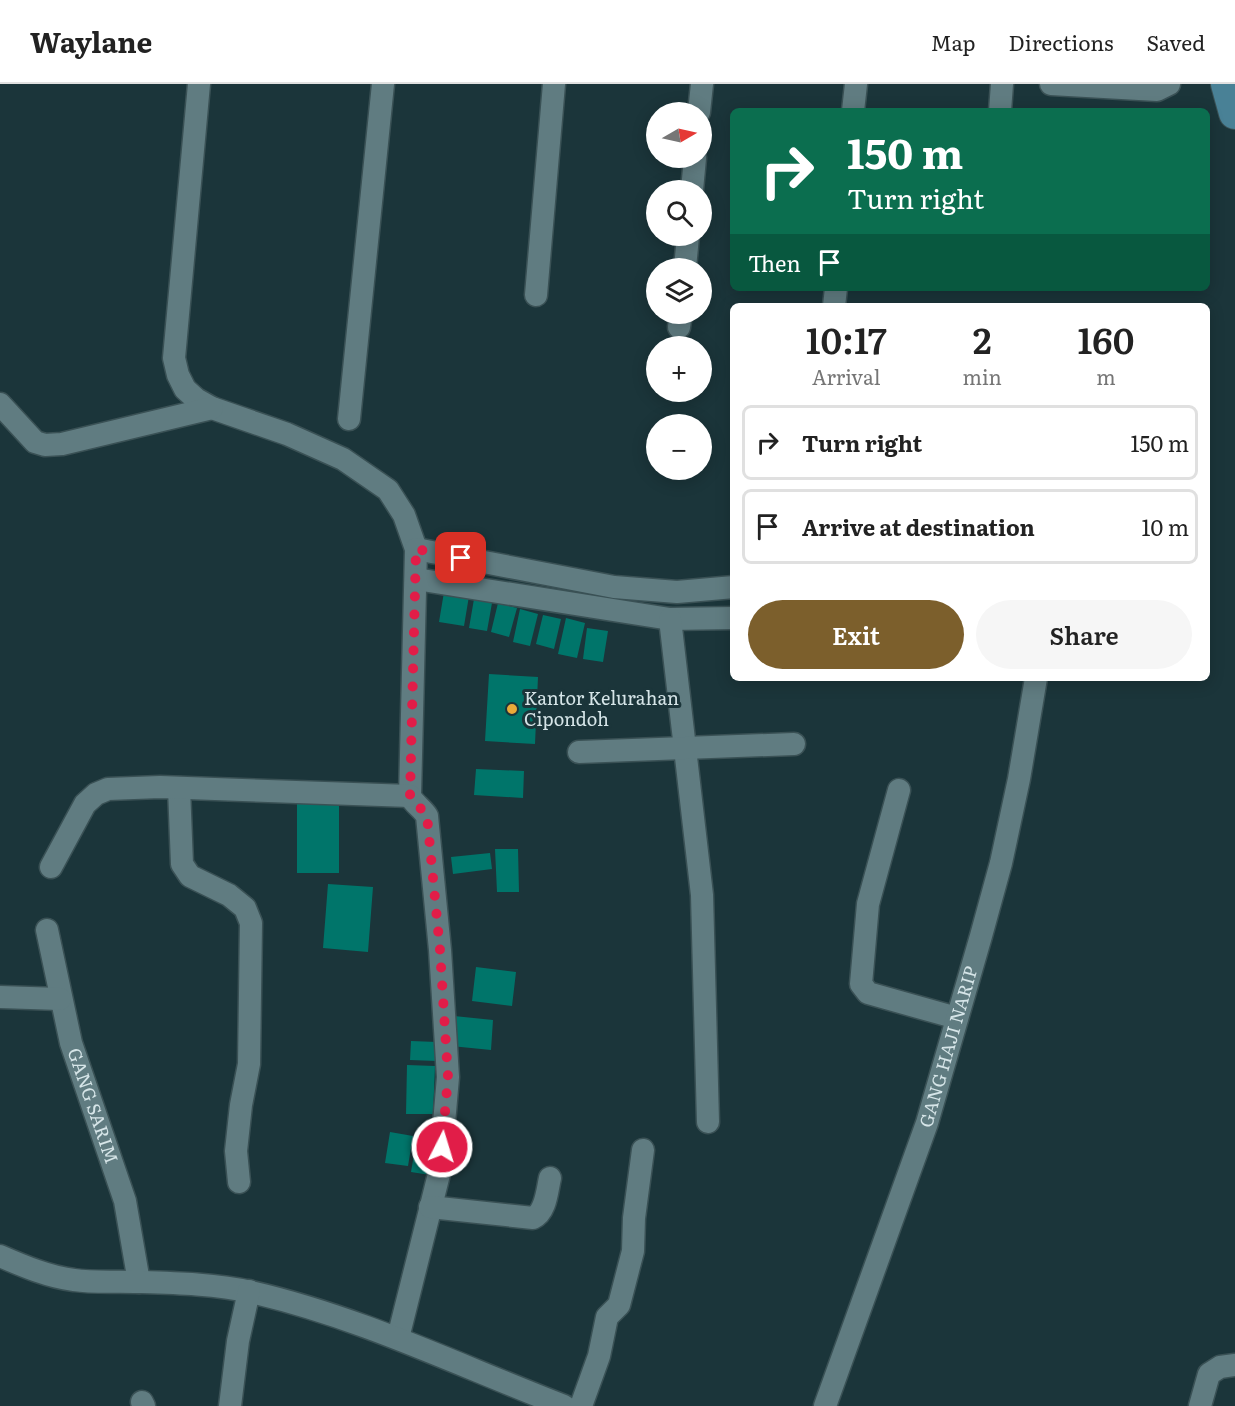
<!DOCTYPE html>
<meta charset="utf-8">
<style>
body{margin:0;font-family:Literata,serif;background:#f6f6f6;color:#222;height:100vh;display:flex;flex-direction:column;font-size:22px;white-space:nowrap}
*{box-sizing:border-box;margin:0}
p{font-size:20px;color:#767676}
.icon{flex:none;width:33px;height:33px;fill:none;stroke:currentColor;stroke-width:2;stroke-linecap:round;stroke-linejoin:round}
.map{position:relative;flex:1;overflow:hidden}
.panel{position:absolute;left:730px;top:219px;width:480px;height:378px;display:flex;flex-direction:column;background:#fff;border-radius:9px;box-shadow:0 3px 15px #0003}
.panel>*{flex:none}
.guide{position:absolute;left:730px;top:24px;width:480px;height:183px;border-radius:9px;box-shadow:0 3px 15px #0003;background:#0b6e4f;color:#fff;overflow:hidden}
.needle{width:39px;rotate:81deg}
.buttons{position:absolute;left:646px;top:18px;display:grid;gap:12px}
.buttons a{display:grid;place-items:center;width:66px;height:66px;border-radius:50%;background:#fff;box-shadow:0 3px 15px #0003;font-size:30px}
.pin{position:absolute;display:grid;place-items:center;width:51px;height:51px;color:#fff;margin:-26px;border-radius:12px;box-shadow:0 3px 9px #0006}
.me{position:absolute;width:66px;margin:-33px;rotate:5deg;stroke-linejoin:round;filter:drop-shadow(0 0 4px #0008)}
.turn{display:flex;align-items:center;gap:21px;height:126px;padding:0 18px;font-size:27px}
.turn .icon{width:78px;height:78px;stroke-width:2.5}
.turn b{display:block;font-size:42px;line-height:51px}
.then{display:flex;align-items:center;height:57px;padding:0 18px;background:#0003;gap:12px;font-size:22px}
.eta{display:flex;justify-content:space-evenly;align-items:center;height:102px;text-align:center}
.eta b{font-size:36px;font-weight:600;line-height:42px}
.action{display:flex;gap:12px;margin-top:auto;padding:12px 18px}
.action a{flex:1;height:69px;border-radius:36px;background:#7c5f2c;color:#fff;font-size:24px;font-weight:600;line-height:69px;text-align:center}
.action a+a{background:#f6f6f6;color:#222}
ul{padding:0;list-style:none}
li{display:flex;align-items:center;gap:18px;height:75px;margin:0 12px 9px;padding:0 6px;border:3px solid #e0e0e0;border-radius:9px}
li div{flex:1}
li b{display:block;font-size:22px}
li em{font-style:normal}
header{display:flex;align-items:center;gap:36px;box-sizing:border-box;height:84px;padding:0 30px;background:#fff;border-bottom:2px solid #e0e0e0}
header strong{font-size:28px}
nav{display:flex;gap:33px;margin-inline-start:auto;font-size:21px}
.map>svg:first-child{display:block}
</style>
<header>
<strong>Waylane</strong>
<nav><a>Map</a><a>Directions</a><a>Saved</a></nav>
</header>
<div class="map">
<svg width="1235" height="1322" viewBox="0 0 1235 1322">
<rect width="100%" height="100%" fill="#1b353a"/>
<path fill="#00756a" d="M 444,508 L 469,512 L 464,542 L 439,538 Z
M 474,515 L 492,519 L 487,547 L 469,544 Z
M 498,519 L 517,524 L 509,553 L 491,548 Z
M 520,525 L 538,530 L 530,562 L 513,558 Z
M 543,531 L 561,535 L 554,565 L 536,560 Z
M 566,534 L 585,539 L 577,574 L 558,570 Z
M 587,544 L 608,547 L 603,578 L 583,575 Z
M 489,590 L 538,593 L 535,660 L 485,657 Z
M 476,685 L 524,687 L 523,714 L 474,711 Z
M 297,716 L 339,716 L 339,789 L 297,789 Z
M 495,765 L 518,765 L 519,808 L 497,808 Z
M 490,769 L 492,785 L 453,790 L 451,773 Z
M 328,800 L 373,803 L 368,868 L 323,864 Z
M 476,883 L 516,888 L 512,922 L 472,917 Z
M 454,932 L 493,936 L 491,966 L 451,962 Z
M 411,957 L 437,958 L 437,977 L 410,976 Z
M 407,981 L 435,982 L 433,1030 L 406,1030 Z
M 390,1048 L 413,1052 L 408,1082 L 385,1079 Z
M 417,1052 L 436,1056 L 430,1091 L 411,1088 Z"/>
<g fill="none" stroke-linecap="round" stroke-linejoin="round">
<defs>
<g id="street">
<path d="M 199,0 L 174,274 L 178,291 L 185,305 L 196,315 L 212,324 L 287,350 L 343,375 L 388,406 L 404,431 L 416,465 L 410,712 C 414,720 422,724 427,732 L 440,866 L 448,993 L 440,1086 L 398,1254"/>
<path d="M 1051,0 L 1157,6 L 1169,0"/>
<path d="M 853,27 L 856,0"/>
<path d="M 1000,27 L 1002,0"/>
<path d="M 699,28 L 702,0"/>
<path d="M 692,106 L 695,74"/>
<path d="M 685,184 L 688,152"/>
<path d="M 536,211 L 554,0"/>
<path d="M 834,222 L 836,204"/>
<path d="M 679,243 L 681,230"/>
<path d="M 0,320 L 35,358 L 45,361 L 62,360 L 212,324"/>
<path d="M 349,335 L 383,0"/>
<path d="M 416,465 L 614,503 L 677,508 L 734,503"/>
<path d="M 416,495 L 670,535 L 734,534"/>
<path d="M 670,535 L 702,811 L 708,1038"/>
<path d="M 579,668 L 794,660"/>
<path d="M 179,704 L 182,780 L 190,792 L 229,811 L 245,824 L 251,839 L 249,980 L 241,1021 L 236,1067 L 239,1098"/>
<path d="M 899,706 L 868,820 L 861,900 L 868,909 L 957,934"/>
<path d="M 51,783 L 85,720 L 96,710 L 108,705 L 160,703 L 410,712"/>
<path id="s1" d="M 47,846 L 71,959 L 125,1117 L 139,1198"/>
<path d="M 0,913 L 60,915"/>
<path d="M 430,1123 L 533,1134 C 546,1128 547,1107 550,1094"/>
<path d="M 0,1172 C 23,1182 49,1193 74,1196 C 95,1199 116,1197 138,1198 C 173,1199 217,1200 251,1208 C 360,1233 460,1282 564,1322"/>
<path d="M 142,1318 L 144,1322"/>
<path d="M 230,1322 L 238,1257 L 249,1207"/>
<path d="M 581,1322 L 599,1272 L 607,1233 L 619,1221 L 633,1167 L 634,1134 L 643,1066"/>
<path id="s2" d="M 825,1322 L 927,1039 L 981,852 L 1001,779 L 1019,695 L 1036,594"/>
<path d="M 1200,1322 L 1209,1290 L 1220,1283 L 1235,1281"/>
</g>
<path id="secondary" d="M 1227,0 L 1235,29"/>
</defs>
<use href="#street" stroke="#3a5155" stroke-width="25"/>
<use href="#secondary" stroke="#3a5155" stroke-width="34"/>
<use href="#street" stroke="#607c81" stroke-width="22"/>
<use href="#secondary" stroke="#498196" stroke-width="32"/>
</g>
<g fill="none" stroke-linecap="round" stroke-linejoin="round">
<path stroke="#e11d48" stroke-width="10" stroke-dasharray="0 18" d="M 442,1063 L 448,993 L 440,866 L 427,732 C 422,724 414,720 410,712 L 416,465 L 461,474"/>
</g>
<circle fill="#eaaa39" stroke="#1b353a" stroke-width="2" cx="512" cy="625" r="6"/>
<g text-anchor="middle" stroke-width="6" stroke-linejoin="round" paint-order="stroke">
<g font-size="18" fill="#d6e5e8" stroke="#1b353a" text-anchor="start">
<text x="524" y="621">Kantor Kelurahan<tspan x="524" dy="21">Cipondoh</tspan></text>
</g>
<g font-size="18" fill="#d6e5e8" stroke="#1b353a">
<text dy="6" stroke="none"><textPath href="#s2" startOffset="380">GANG HAJI NARIP</textPath></text>
<text dy="6" stroke="none"><textPath href="#s1" startOffset="182">GANG SARIM</textPath></text>
</g>
</g>
</svg>
<div class="buttons">
<a><svg class="needle" viewBox="-14 -14 28 28"><path d="M0-13l5 13h-10z" fill="#e53935"/><path d="M0 13l5-13h-10z" fill="#767676"/></svg></a>
<a><svg class="icon" aria-label="search" viewBox="0 0 24 24"><circle cx="10" cy="10" r="6"/><path d="M15 15l6 6"/></svg></a>
<a><svg class="icon" aria-label="layers" viewBox="0 0 24 24"><path d="M12 4l9 5-9 5-9-5zM3 14l9 5 9-5"/></svg></a>
<a>+</a>
<a>−</a>
</div>
<div class="pin" style="left:461px;top:474px;background:#d93025"><svg class="icon" aria-label="arrive" viewBox="0 0 24 24"><path d="M6 21V4h12l-3 4 3 4H6"/></svg></div>
<svg class="me" style="left:442px;top:1063px" viewBox="-20 -20 40 40"><circle r="17" fill="#e11d48" stroke="#fff" stroke-width="3"/><path d="M0-11L8 9 0 5-8 9z" fill="#fff"/></svg>
<div class="guide">
<div class="turn"><svg class="icon" aria-label="right" viewBox="0 0 24 24"><path d="M7 20v-9h11M14 6l5 5-5 5"/></svg><div><b>150 m</b>Turn right</div></div>
<div class="then">Then<svg class="icon" aria-label="arrive" viewBox="0 0 24 24"><path d="M6 21V4h12l-3 4 3 4H6"/></svg></div>
</div>
<section class="panel">
<div class="eta">
<div><b>10:17</b><p>Arrival</p></div>
<div><b>2</b><p>min</p></div>
<div><b>160</b><p>m</p></div>
</div>
<ul>
<li><svg class="icon" aria-label="right" viewBox="0 0 24 24"><path d="M7 20v-9h11M14 6l5 5-5 5"/></svg><div><b>Turn right</b></div><em>150 m</em></li>
<li><svg class="icon" aria-label="arrive" viewBox="0 0 24 24"><path d="M6 21V4h12l-3 4 3 4H6"/></svg><div><b>Arrive at destination</b></div><em>10 m</em></li>
</ul>
<div class="action"><a>Exit</a><a>Share</a></div>
</section>
</div>
